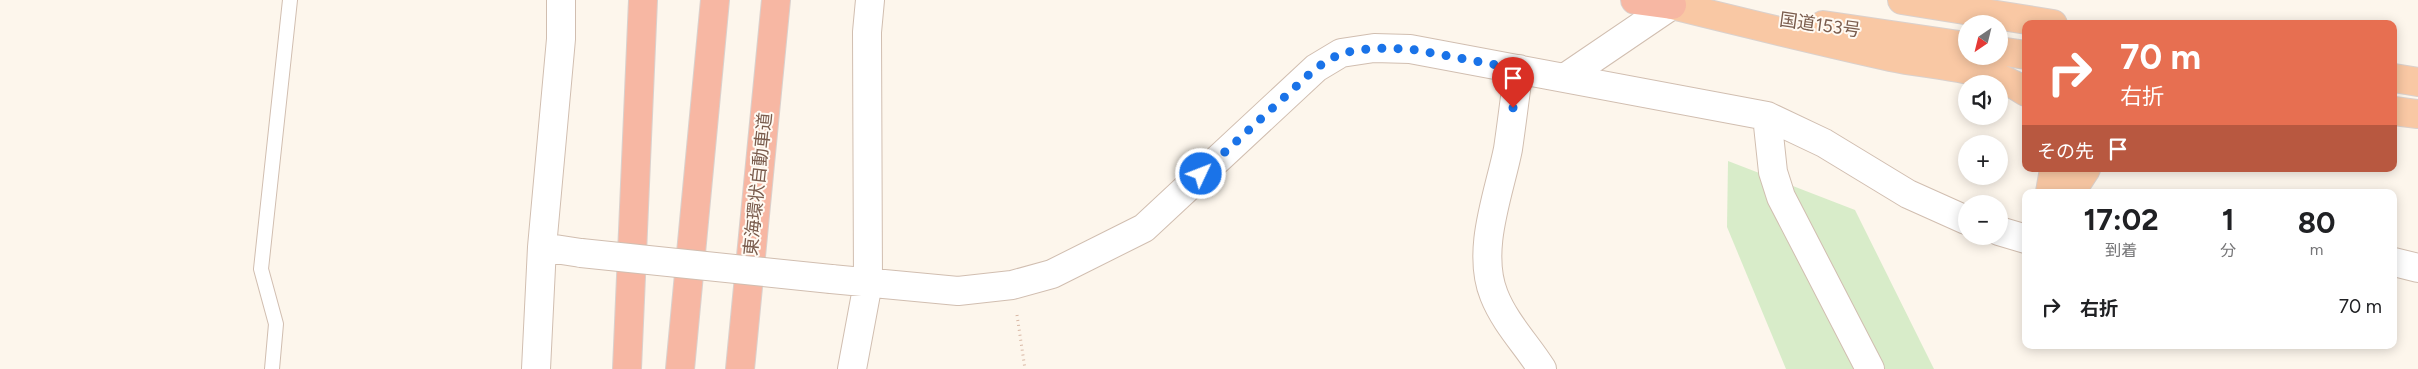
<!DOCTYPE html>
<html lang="ja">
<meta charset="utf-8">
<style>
body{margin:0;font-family:Figtree,"Noto Sans JP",sans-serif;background:#f6f6f6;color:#202124;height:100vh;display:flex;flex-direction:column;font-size:19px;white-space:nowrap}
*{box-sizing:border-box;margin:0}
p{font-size:16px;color:#757577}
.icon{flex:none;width:28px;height:28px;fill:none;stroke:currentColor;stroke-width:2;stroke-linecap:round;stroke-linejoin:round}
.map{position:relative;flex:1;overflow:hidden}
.details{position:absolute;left:2022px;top:189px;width:375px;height:160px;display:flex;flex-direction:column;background:#fff;border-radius:10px;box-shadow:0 2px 12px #0003}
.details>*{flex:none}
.guide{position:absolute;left:2022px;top:20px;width:375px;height:152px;border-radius:10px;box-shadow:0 2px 12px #0003;background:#e76f51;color:#fff;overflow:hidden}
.needle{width:32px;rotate:215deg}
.buttons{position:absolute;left:1958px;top:15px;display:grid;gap:10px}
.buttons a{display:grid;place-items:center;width:50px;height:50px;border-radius:50%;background:#fff;box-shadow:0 2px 12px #0003;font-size:25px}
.pin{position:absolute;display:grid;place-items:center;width:42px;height:42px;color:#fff;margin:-51px -21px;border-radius:50% 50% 50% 0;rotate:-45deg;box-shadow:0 0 5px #0007}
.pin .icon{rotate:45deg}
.me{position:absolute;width:55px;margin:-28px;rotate:47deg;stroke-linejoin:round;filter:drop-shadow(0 0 4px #0008)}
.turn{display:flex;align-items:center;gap:18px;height:105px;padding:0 15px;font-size:22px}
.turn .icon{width:65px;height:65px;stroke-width:2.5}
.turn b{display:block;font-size:35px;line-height:42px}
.then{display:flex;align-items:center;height:48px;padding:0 15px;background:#0003;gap:10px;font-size:19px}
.eta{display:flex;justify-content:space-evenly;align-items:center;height:85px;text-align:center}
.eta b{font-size:30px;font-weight:700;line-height:35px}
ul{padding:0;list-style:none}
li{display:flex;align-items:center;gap:15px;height:65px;padding:0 15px}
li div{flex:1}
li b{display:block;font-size:19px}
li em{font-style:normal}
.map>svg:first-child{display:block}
</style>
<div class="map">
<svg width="2418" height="369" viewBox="0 0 2418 369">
<rect width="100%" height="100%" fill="#fdf6ec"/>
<path fill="#d8ecc9" d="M 1728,161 L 1855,210 L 1934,369 L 1786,369 L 1727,227 Z"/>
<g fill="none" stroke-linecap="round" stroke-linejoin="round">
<defs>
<path id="service" d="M 272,369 L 276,324 L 261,269 L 290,0"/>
<path id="minor" d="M 561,0 L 561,39 L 542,247 L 581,253
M 1519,69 C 1515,95 1512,122 1508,149 C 1499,194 1476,250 1494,295 C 1505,323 1527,345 1542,369
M 1566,77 L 1672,5
M 1767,116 L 1773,172 L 1781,197 L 1870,369
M 1999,231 L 2026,239
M 2394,262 L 2418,268
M 831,279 L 958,291 L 1012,285 L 1052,274 L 1144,228 L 1316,68 L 1341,53 L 1374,48 L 1410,49 L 1767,116 L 1824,143 L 1908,194 L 1966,220
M 536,369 L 542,247
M 852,369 L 868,283 L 867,32 L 870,0"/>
<path id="trunk" d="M 1902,0 L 2053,24
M 1672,5 C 1745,23 1818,41 1891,57 C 1933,66 1991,67 2026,92
M 1823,25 L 1966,46
M 1999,51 L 2026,55
M 2394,78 L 2418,82
M 2394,111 L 2418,114
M 2050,192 L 2054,169
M 2071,192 L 2086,169"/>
<path id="motorway" d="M 1635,0 L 1672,5
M 627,369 L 643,0
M 680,369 L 715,0
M 740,369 L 776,0"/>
</defs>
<use href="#service" stroke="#d1beb0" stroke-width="16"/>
<use href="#minor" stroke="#d1beb0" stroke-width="30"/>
<use href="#trunk" stroke="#dad1cd" stroke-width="30"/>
<use href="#motorway" stroke="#dad1cd" stroke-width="30"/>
<path stroke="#d9b8a5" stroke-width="3" stroke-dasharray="1 4" stroke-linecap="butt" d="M 1017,315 L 1025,369"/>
<use href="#service" stroke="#fff" stroke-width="14"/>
<use href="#minor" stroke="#fff" stroke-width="28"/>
<use href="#trunk" stroke="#f9c8a4" stroke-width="28"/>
<use href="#motorway" stroke="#f7b7a3" stroke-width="28"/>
<defs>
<path id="minor-bridge" d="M 581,253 L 831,279"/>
</defs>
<use href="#minor-bridge" stroke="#d1beb0" stroke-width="30" stroke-linecap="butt"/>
<use href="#minor-bridge" stroke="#fff" stroke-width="28"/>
</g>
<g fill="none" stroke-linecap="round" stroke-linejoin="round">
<path stroke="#1a73e8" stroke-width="9" stroke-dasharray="0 16.2" d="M 1201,174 L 1316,68 L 1341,53 L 1374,48 L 1410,49 L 1519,69 L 1513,108"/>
</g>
<g text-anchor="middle" stroke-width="4" stroke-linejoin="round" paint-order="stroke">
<g font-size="18" fill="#7a5c4d" stroke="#fffaf3">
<text transform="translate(1820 25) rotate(8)" y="6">国道153号</text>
<text transform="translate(758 184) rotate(-84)" y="6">東海環状自動車道</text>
</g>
</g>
</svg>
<div class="buttons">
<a><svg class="needle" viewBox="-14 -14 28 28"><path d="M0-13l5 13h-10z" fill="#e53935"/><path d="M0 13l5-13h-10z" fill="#757577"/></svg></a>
<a><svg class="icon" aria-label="sound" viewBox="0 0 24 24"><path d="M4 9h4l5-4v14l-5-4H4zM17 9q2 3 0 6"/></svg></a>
<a>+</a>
<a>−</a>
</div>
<div class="pin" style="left:1513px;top:108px;background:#d93025"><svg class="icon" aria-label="arrive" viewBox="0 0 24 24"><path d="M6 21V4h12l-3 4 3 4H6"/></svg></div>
<svg class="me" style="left:1201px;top:174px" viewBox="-20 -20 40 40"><circle r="17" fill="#1a73e8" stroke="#fff" stroke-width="3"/><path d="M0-11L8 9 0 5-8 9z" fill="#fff"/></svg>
<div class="guide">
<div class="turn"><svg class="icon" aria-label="right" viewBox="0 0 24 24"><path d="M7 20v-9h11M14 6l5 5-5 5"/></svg><div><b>70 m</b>右折</div></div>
<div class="then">その先<svg class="icon" aria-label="arrive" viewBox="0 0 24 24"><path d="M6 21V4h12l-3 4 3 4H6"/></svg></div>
</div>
<section class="details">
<div class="eta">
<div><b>17:02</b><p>到着</p></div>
<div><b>1</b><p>分</p></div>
<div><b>80</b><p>m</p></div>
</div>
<ul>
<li><svg class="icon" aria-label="right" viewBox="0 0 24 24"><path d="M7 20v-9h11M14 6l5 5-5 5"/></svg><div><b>右折</b></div><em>70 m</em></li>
</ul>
</section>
</div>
